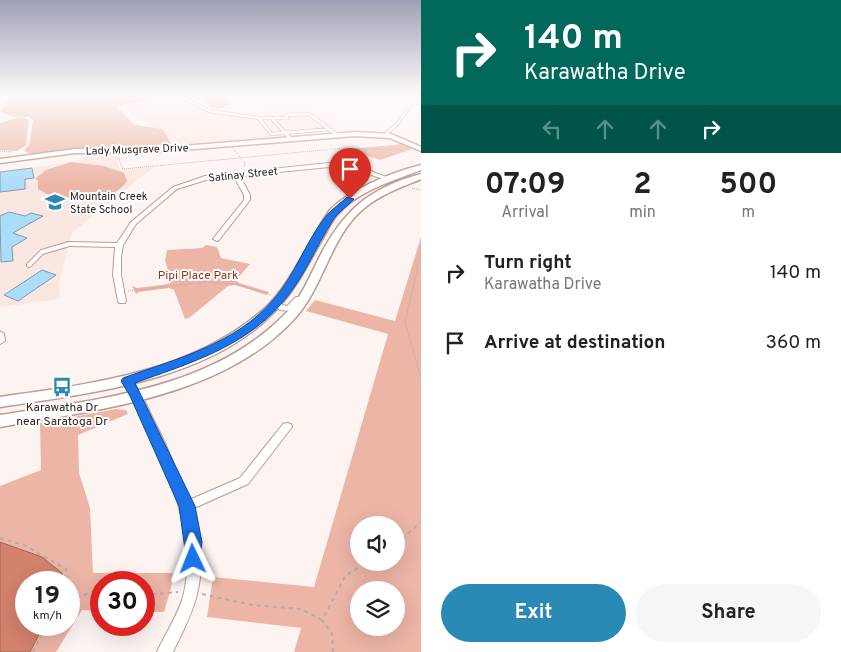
<!DOCTYPE html>
<style>
body{margin:0;font-family:Overpass,sans-serif;background:#f6f6f6;color:#222;height:100vh;display:flex;flex-direction:column;font-size:19px;white-space:nowrap}
*{box-sizing:border-box;margin:0}
p{font-size:16px;color:#767676}
.icon{flex:none;width:28px;height:28px;fill:none;stroke:currentColor;stroke-width:2;stroke-linecap:round;stroke-linejoin:round}
.map{position:relative;flex:1;overflow:hidden}
.side{display:flex;flex-direction:column;background:#fff;width:420px}
.side>*{flex:none}
.top-card{background:#00695c;color:#fff;overflow:hidden}
.fabs{position:absolute;left:350px;top:516px;display:grid;gap:10px}
.fabs a{display:grid;place-items:center;width:55px;height:55px;border-radius:50%;background:#fff;box-shadow:0 5px 20px #0002;font-size:25px}
.speed{position:absolute;left:15px;top:571px;display:flex;gap:10px;font-size:25px;font-weight:700;text-align:center}
.speed>*{display:grid;place-content:center;width:65px;height:65px;border-radius:50%;background:#fff;box-shadow:0 5px 20px #0002;line-height:1}
.speed small{font-size:12px;font-weight:400}
.speed .limit{border:8px solid #d22;background:#fff;color:#111}
.pin{position:absolute;display:grid;place-items:center;width:42px;height:42px;color:#fff;margin:-51px -21px;border-radius:50% 50% 50% 0;rotate:-45deg;box-shadow:0 0 5px #0007}
.pin .icon{rotate:45deg}
.me{position:absolute;width:55px;margin:-28px;rotate:358deg;stroke-linejoin:round;filter:drop-shadow(0 0 4px #0008)}
.turn{display:flex;align-items:center;gap:18px;height:105px;padding:0 20px;font-size:22px}
.turn .icon{width:65px;height:65px;stroke-width:2.5}
.turn b{display:block;font-size:35px;line-height:42px}
.lanes{display:flex;align-items:center;height:48px;padding:0 20px;background:#0003;justify-content:center;gap:25px;direction:ltr}
.lanes .off{opacity:.35}
.eta{display:flex;justify-content:space-evenly;align-items:center;height:85px;text-align:center}
.eta b{font-size:30px;font-weight:700;line-height:35px}
.button{display:flex;gap:10px;margin-top:auto;padding:10px 20px}
.button a{flex:1;height:58px;border-radius:30px;background:#2b89b5;color:#fff;font-size:20px;font-weight:700;line-height:58px;text-align:center}
.button a+a{background:#f6f6f6;color:#222}
ul{padding:0;list-style:none}
li{display:flex;align-items:center;gap:15px;height:70px;padding:0 20px}
li div{flex:1}
li b{display:block;font-size:19px}
li em{font-style:normal}
main{display:flex;flex:1;min-height:0}
.map>svg:first-child{display:block}
</style>
<main>
<div class="map">
<svg width="421" height="652" viewBox="0 0 421 652">
<rect width="100%" height="100%" fill="#fdf4f2"/>
<path fill="#fae7e2" d="M 183,95 L 213,111 L 220,112 L 305,107 L 341,131 L 177,145 L 165,129 L 150,127 L 122,107 Z
M 92,153 L 115,154 L 120,170 L 154,167 L 72,233 L 59,283 L 60,299 L 0,307 L 0,172 L 78,161 Z"/>
<path fill="#ecb5a6" fill-rule="evenodd" d="M 12,95 L 177,95 L 123,105 L 118,108 L 135,125 L 163,129 L 172,145 L 74,148 L 37,154 L 28,153 L 24,150 L 29,145 L 33,120 L 29,117 L 14,117 L 0,112 Z
M 183,95 L 225,98 L 231,104 L 222,108 L 212,109 L 203,101 Z
M 22,116 L 29,120 L 26,145 L 17,151 L 0,150 L 0,123 Z
M 402,144 L 412,149 L 380,160 L 349,149 Z
M 71,162 L 104,166 L 124,173 L 127,181 C 110,206 62,205 38,189 L 38,180 L 35,179 L 46,170 Z
M 421,237 L 421,652 L 294,652 L 301,628 L 207,617 L 213,577 L 314,587 L 388,334 L 306,311 L 315,300 L 395,321 ZM 359,525 L 396,525 L 396,562 L 359,562 ZM 359,590 L 396,590 L 396,628 L 359,628 Z
M 206,245 L 217,247 L 221,258 L 250,264 L 236,280 L 239,283 L 269,292 L 267,295 L 235,285 L 228,286 L 189,318 L 185,319 L 174,290 L 169,288 L 139,292 L 136,294 L 132,286 L 137,288 L 168,284 L 172,281 L 165,261 L 167,250 L 202,248 Z
M 116,409 L 126,410 L 128,414 L 78,435 L 79,473 L 90,508 L 93,573 L 173,573 L 171,588 L 164,612 L 144,612 L 144,582 L 101,582 L 101,611 L 82,610 L 56,652 L 0,652 L 0,486 L 41,470 L 40,423 ZM 26,582 L 69,582 L 69,625 L 26,625 Z"/>
<path fill="#d2826d" stroke="#a16555" d="M 0,542 L 42,557 L 62,573 L 62,582 L 26,582 L 26,625 L 44,625 L 30,652 L 0,652 Z"/>
<path fill="#acddf8" stroke="#7b9caf" d="M 32,168 L 34,178 L 25,179 L 25,189 L 0,192 L 0,172 Z
M 9,212 L 25,216 L 31,213 L 43,216 L 13,233 L 27,238 L 12,247 L 13,261 L 1,262 L 0,216 Z
M 42,270 L 56,275 L 18,301 L 4,295 Z"/>
<g fill="none" stroke-linecap="round" stroke-linejoin="round">
<defs>
<path id="service-far1" d="M 184,98 L 209,111 L 259,118
M 273,120 L 291,139
M 329,129 L 271,134 L 259,118 L 287,118 L 286,115 L 309,114 L 337,135
M 385,135 L 398,123 L 411,104"/>
<path id="service" d="M 29,265 L 42,252 L 69,244"/>
<path id="minor" d="M 329,163 L 360,167 L 394,180 L 389,181 L 357,170 L 329,167 L 240,176 L 250,195 L 250,200 L 219,240 L 217,241 L 213,239 L 244,200 L 244,195 L 234,177 L 206,180 L 177,189 L 136,224 L 123,245 L 121,257 L 121,275 L 126,301 L 125,303 L 119,303 L 118,301 L 113,275 L 115,247 L 69,246 L 65,244 L 69,242 L 117,243 L 131,222 L 173,187 L 205,176 Z
M 296,297 L 299,297 L 303,299 C 296,310 285,315 274,306 L 275,299 L 281,299 L 282,305 L 287,306 Z
M 0,331 L 4,334 L 5,341 L 0,344 Z
M 128,378 L 131,379 L 142,396 L 165,443 L 189,500 L 240,478 L 283,424 L 287,423 L 291,424 L 292,427 L 248,484 L 192,509 C 201,536 204,567 197,594 C 192,615 182,633 173,652 L 157,652 C 166,632 179,614 184,593 C 196,538 173,484 150,436 C 142,417 133,399 123,381 L 125,379 Z"/>
<path id="tertiary" d="M 355,132 L 391,134 L 421,147 L 421,151 L 390,138 L 355,136 L 158,152 L 75,153 L 0,163 L 0,159 L 75,149 L 158,148 Z"/>
<path id="secondary" d="M 421,165 L 421,170 C 393,181 359,190 338,214 C 332,220 328,229 324,236 C 309,262 296,290 274,312 C 208,381 90,393 0,407 L 0,397 C 89,384 184,374 257,315 C 283,295 297,264 314,236 C 319,227 324,218 330,210 C 350,189 393,172 421,165 Z
M 421,174 L 421,179 C 400,188 378,195 361,211 C 330,239 324,285 296,317 C 226,396 99,410 0,427 L 0,415 C 99,399 214,389 287,312 C 301,298 309,278 318,260 C 342,212 368,188 421,174 Z"/>
</defs>
<use href="#service-far1" stroke="#be9a90" stroke-width="4"/>
<use href="#service" stroke="#be9a90" stroke-width="6"/>
<use href="#minor" stroke="#be9a90" stroke-width="2"/>
<use href="#tertiary" stroke="#be9a90" stroke-width="3"/>
<use href="#secondary" stroke="#be9a90" stroke-width="3"/>
<path stroke="#b7acaa" stroke-width="1" stroke-dasharray="1 1" stroke-linecap="butt" d="M 234,150 L 245,163 L 244,167
M 0,151 L 14,152
M 118,157 L 123,169 L 344,148 L 403,150
M 412,188 L 421,190
M 421,254 L 405,322 L 421,378
M 128,291 L 206,282 L 236,284 L 271,295"/>
<path stroke="#b7acaa" stroke-width="2" stroke-dasharray="4 4" stroke-linecap="butt" d="M 0,538 L 26,546 L 66,569 L 65,582
M 396,544 L 421,522
M 202,594 L 252,605 L 301,609 L 322,620
M 144,595 L 178,592
M 69,601 L 94,591 L 101,592
M 33,652 L 47,625
M 333,652 L 332,634 L 322,620 L 346,575 L 368,562"/>
<use href="#service-far1" stroke="#fff" stroke-width="2.5"/>
<use href="#service" stroke="#fff" stroke-width="4"/>
<use href="#minor" fill="#fff" fill-rule="evenodd"/>
<use href="#tertiary" fill="#fff" fill-rule="evenodd"/>
<use href="#secondary" fill="#fff" fill-rule="evenodd"/>
</g>
<linearGradient id="sky" x2="0" y2="1"><stop stop-color="#9fa0b7"/><stop offset="0.51" stop-color="#fefaf9"/><stop offset="1" stop-color="#fefaf9" stop-opacity="0"/></linearGradient>
<rect width="421" height="186" fill="url(#sky)"/>
<path fill="#1a73e8" stroke="#114b97" d="M 347,197 L 354,199 C 348,206 338,212 333,220 C 315,248 303,280 281,304 C 243,348 187,364 135,383 L 195,506 L 202,542 L 199,564 L 193,567 L 187,564 L 179,506 L 130,396 L 121,381 L 123,378 C 176,359 236,344 274,299 C 296,274 306,240 327,215 C 333,208 341,203 347,197 Z"/>
<defs>
<symbol id="school-bare" viewBox="-9 -9 18 18"><path d="M0-5L7-2L0 1L-7-2ZM-4 1L0 2.5L4 1V4Q0 6-4 4Z" fill="#2b89b5" stroke="#fff" stroke-width="2.5" paint-order="stroke"/></symbol>
<symbol id="bus-bare" viewBox="-9 -9 18 18"><path d="M-5-6H5V4H4V6H2V4H-2V6H-4V4H-5ZM-3.5-4V0h7V-4ZM-3.5 1.2v1.5H-2V1.2ZM2 1.2v1.5H3.5V1.2Z" fill="#2b89b5" stroke="#fff" stroke-width="2.5" paint-order="stroke"/></symbol>
</defs>
<g fill-rule="evenodd">
<use href="#school-bare" x="41" y="188" width="28" height="28"/>
<use href="#bus-bare" x="48" y="373" width="28" height="28"/>
</g>
<g text-anchor="middle" stroke-width="4" stroke-linejoin="round" paint-order="stroke">
<g font-size="11" fill="#2f211d" stroke="#fff">
<text transform="translate(137 149) rotate(-2)" y="4">Lady Musgrave Drive</text>
<text transform="translate(243 174) rotate(-6)" y="4">Satinay Street</text>
</g>
<g font-size="11" fill="#2f211d" stroke="#fff" text-anchor="start">
<text x="70" y="200">Mountain Creek<tspan x="70" dy="13">State School</tspan></text>
</g>
<g font-size="12" fill="#903017" stroke="#fff">
<text x="198" y="279">Pipi Place Park</text>
</g>
<g font-size="12" fill="#2f211d" stroke="#fff">
<text x="62" y="411">Karawatha Dr<tspan x="62" dy="14">near Saratoga Dr</tspan></text>
</g>
</g>
</svg>
<div class="fabs">
<a><svg class="icon" aria-label="sound" viewBox="0 0 24 24"><path d="M4 9h4l5-4v14l-5-4H4zM17 9q2 3 0 6"/></svg></a>
<a><svg class="icon" aria-label="layers" viewBox="0 0 24 24"><path d="M12 4l9 5-9 5-9-5zM3 14l9 5 9-5"/></svg></a>
</div>
<div class="speed"><div>19<small>km/h</small></div><div class="limit">30</div></div>
<div class="pin" style="left:350px;top:199px;background:#d93025"><svg class="icon" aria-label="arrive" viewBox="0 0 24 24"><path d="M6 21V4h12l-3 4 3 4H6"/></svg></div>
<svg class="me" style="left:193px;top:559px" viewBox="-20 -20 40 40"><path d="M0-17L14 15 0 8-14 15z" fill="#1a73e8" stroke="#fff" stroke-width="4"/></svg>
</div>
<section class="side">
<div class="top-card">
<div class="turn"><svg class="icon" aria-label="right" viewBox="0 0 24 24"><path d="M7 20v-9h11M14 6l5 5-5 5"/></svg><div><b>140 m</b>Karawatha Drive</div></div>
<div class="lanes"><svg class="icon off" aria-label="left" viewBox="0 0 24 24"><path d="M17 20v-9H6M10 6l-5 5 5 5"/></svg><svg class="icon off" aria-label="ahead" viewBox="0 0 24 24"><path d="M12 20V5M6 11l6-6 6 6"/></svg><svg class="icon off" aria-label="ahead" viewBox="0 0 24 24"><path d="M12 20V5M6 11l6-6 6 6"/></svg><svg class="icon" aria-label="right" viewBox="0 0 24 24"><path d="M7 20v-9h11M14 6l5 5-5 5"/></svg></div>
</div>
<div class="eta">
<div><b>07:09</b><p>Arrival</p></div>
<div><b>2</b><p>min</p></div>
<div><b>500</b><p>m</p></div>
</div>
<ul>
<li><svg class="icon" aria-label="right" viewBox="0 0 24 24"><path d="M7 20v-9h11M14 6l5 5-5 5"/></svg><div><b>Turn right</b><p>Karawatha Drive</p></div><em>140 m</em></li>
<li><svg class="icon" aria-label="arrive" viewBox="0 0 24 24"><path d="M6 21V4h12l-3 4 3 4H6"/></svg><div><b>Arrive at destination</b></div><em>360 m</em></li>
</ul>
<div class="button"><a>Exit</a><a>Share</a></div>
</section>
</main>
